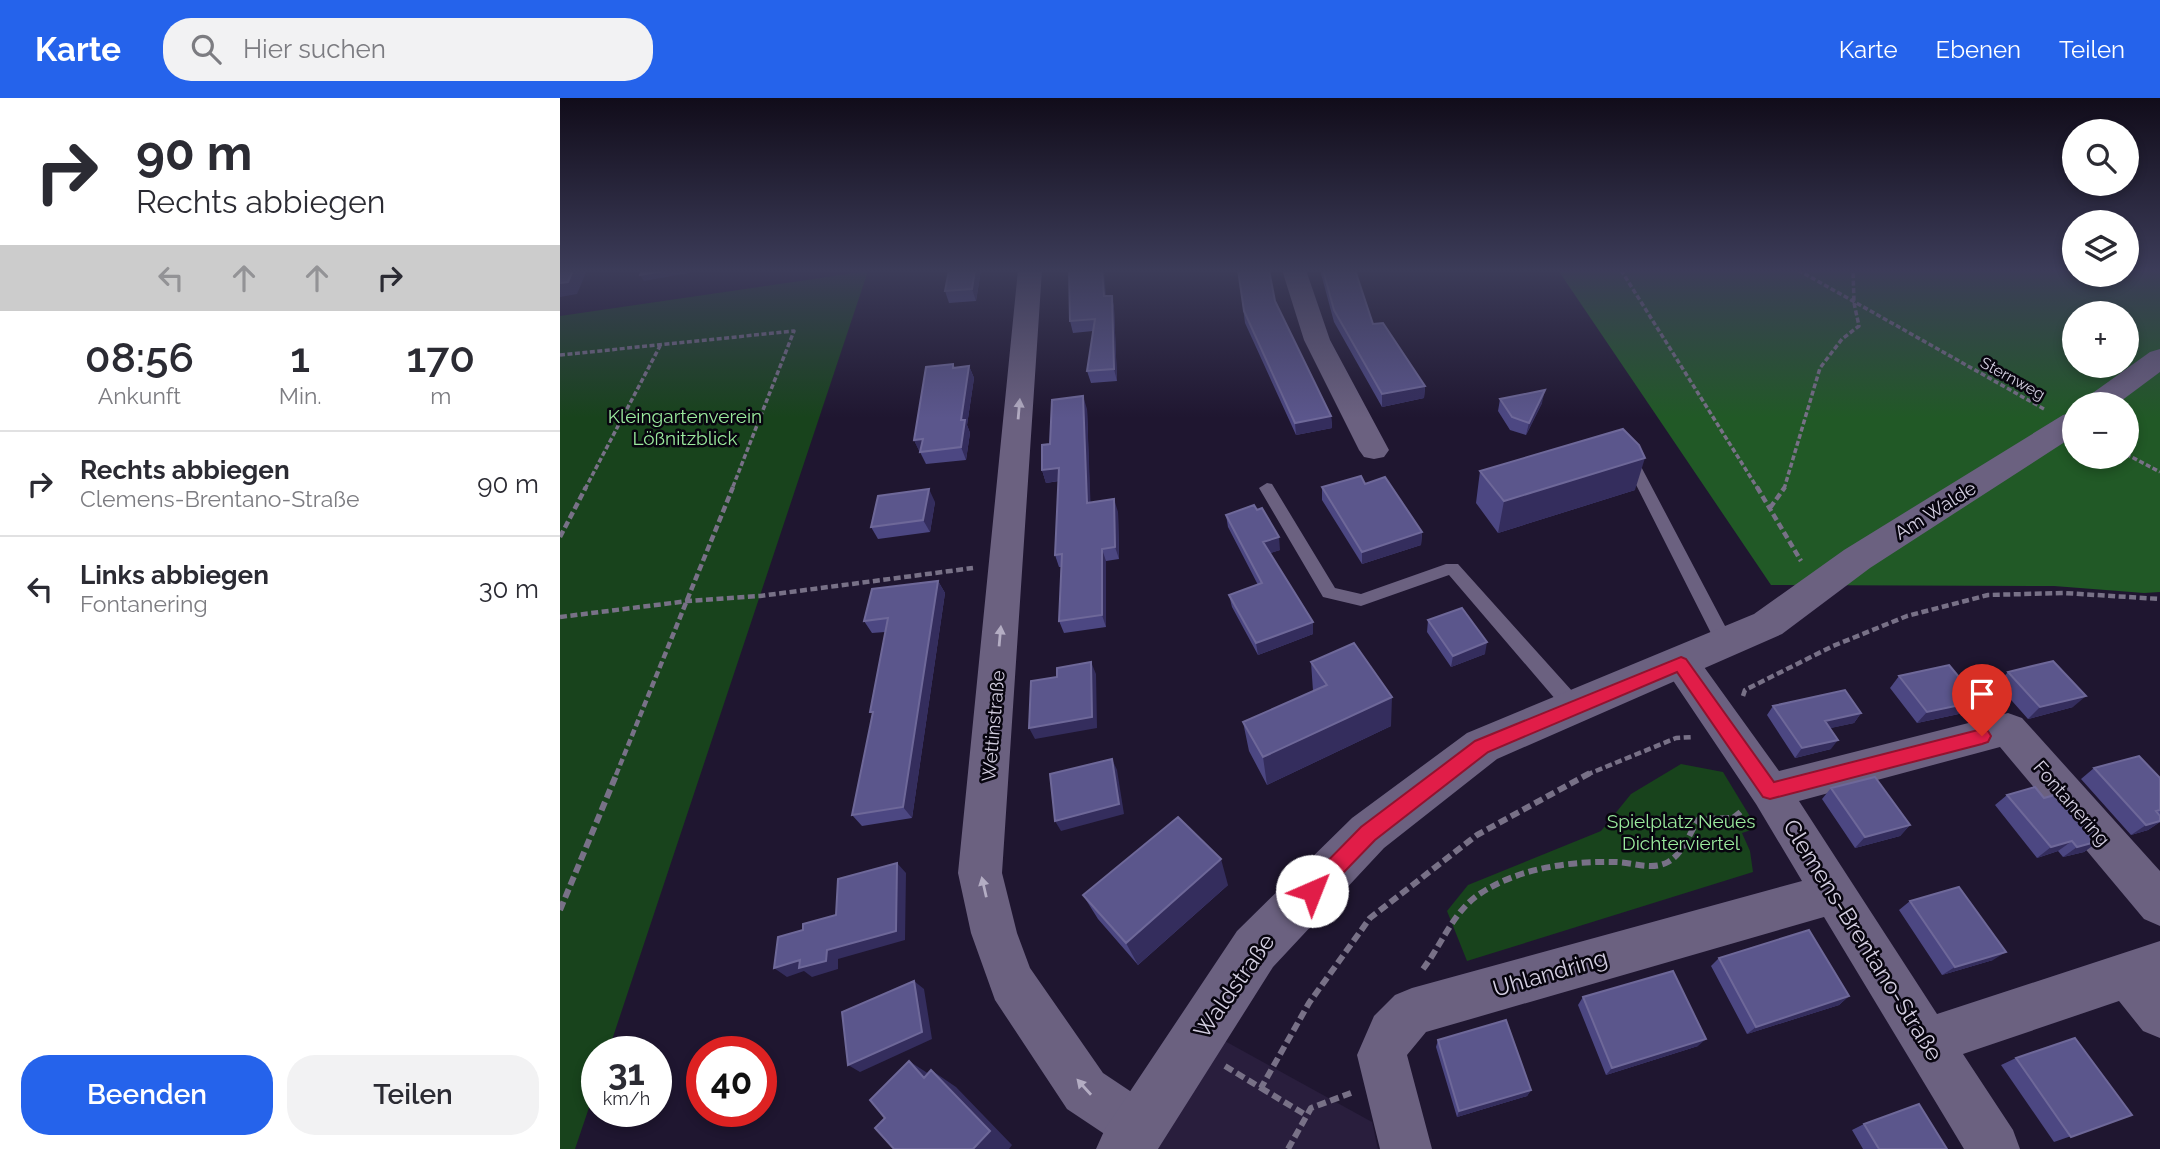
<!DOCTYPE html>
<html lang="de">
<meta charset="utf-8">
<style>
body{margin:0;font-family:Raleway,sans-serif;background:#f2f2f3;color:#2b2b33;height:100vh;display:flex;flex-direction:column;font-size:26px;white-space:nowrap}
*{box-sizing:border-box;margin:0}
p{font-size:23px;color:#7c7c81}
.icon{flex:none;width:38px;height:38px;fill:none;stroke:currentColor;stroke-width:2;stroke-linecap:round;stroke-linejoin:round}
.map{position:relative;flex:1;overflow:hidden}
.sheet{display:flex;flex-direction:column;background:#fff;width:560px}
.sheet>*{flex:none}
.guide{background:#fff;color:#2b2b33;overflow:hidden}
.fabs{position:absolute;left:1502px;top:21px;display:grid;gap:14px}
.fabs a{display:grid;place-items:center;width:77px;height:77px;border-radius:50%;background:#fff;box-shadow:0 4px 10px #0003;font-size:35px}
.speed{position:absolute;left:21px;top:938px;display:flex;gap:14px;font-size:35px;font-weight:700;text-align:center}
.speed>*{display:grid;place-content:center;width:91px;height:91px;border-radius:50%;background:#fff;box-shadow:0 4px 10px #0003;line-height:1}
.speed small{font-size:18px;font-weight:400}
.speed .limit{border:10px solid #d22;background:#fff;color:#111}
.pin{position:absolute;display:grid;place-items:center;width:60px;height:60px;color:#fff;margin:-72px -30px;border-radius:50% 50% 50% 0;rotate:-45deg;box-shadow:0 0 7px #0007}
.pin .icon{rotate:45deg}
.me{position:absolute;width:77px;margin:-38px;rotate:44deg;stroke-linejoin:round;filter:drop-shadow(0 0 5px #0008)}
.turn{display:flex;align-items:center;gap:24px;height:147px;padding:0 21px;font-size:32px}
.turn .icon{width:91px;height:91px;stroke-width:2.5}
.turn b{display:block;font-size:49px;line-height:60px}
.lanes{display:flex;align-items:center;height:66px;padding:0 21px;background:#0003;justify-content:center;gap:35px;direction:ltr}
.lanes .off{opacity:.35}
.eta{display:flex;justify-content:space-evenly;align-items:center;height:119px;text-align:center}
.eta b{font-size:42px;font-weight:600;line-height:49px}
.button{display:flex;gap:14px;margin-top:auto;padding:14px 21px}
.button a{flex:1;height:80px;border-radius:28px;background:#2563eb;color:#fff;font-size:28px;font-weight:600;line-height:80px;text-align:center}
.button a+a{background:#f2f2f3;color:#2b2b33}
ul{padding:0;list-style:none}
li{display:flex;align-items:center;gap:21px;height:105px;padding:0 21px;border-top:2px solid #e1e1e2}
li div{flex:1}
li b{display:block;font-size:26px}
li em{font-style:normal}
header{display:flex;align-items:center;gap:42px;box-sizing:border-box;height:98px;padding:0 35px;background:#2563eb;color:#fff}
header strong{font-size:33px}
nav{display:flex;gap:38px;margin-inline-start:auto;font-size:24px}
.search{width:490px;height:63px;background:#f2f2f3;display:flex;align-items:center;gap:18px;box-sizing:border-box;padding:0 24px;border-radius:28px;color:#7c7c81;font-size:26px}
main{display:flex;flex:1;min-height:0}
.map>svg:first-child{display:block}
</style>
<header>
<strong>Karte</strong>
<div class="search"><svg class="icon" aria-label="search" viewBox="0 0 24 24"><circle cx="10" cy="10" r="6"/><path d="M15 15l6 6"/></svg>Hier suchen</div>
<nav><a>Karte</a><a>Ebenen</a><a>Teilen</a></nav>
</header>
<main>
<section class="sheet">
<div class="guide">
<div class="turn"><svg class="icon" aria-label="right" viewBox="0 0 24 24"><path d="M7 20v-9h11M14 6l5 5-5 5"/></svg><div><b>90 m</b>Rechts abbiegen</div></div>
<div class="lanes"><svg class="icon off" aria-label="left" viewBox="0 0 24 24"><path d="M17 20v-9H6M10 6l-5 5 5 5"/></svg><svg class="icon off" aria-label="ahead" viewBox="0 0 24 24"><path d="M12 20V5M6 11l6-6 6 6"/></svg><svg class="icon off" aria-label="ahead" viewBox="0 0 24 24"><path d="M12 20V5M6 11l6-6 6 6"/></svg><svg class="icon" aria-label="right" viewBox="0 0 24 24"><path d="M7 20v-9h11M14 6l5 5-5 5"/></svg></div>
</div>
<div class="eta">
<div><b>08:56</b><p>Ankunft</p></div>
<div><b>1</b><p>Min.</p></div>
<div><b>170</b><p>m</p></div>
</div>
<ul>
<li><svg class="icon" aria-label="right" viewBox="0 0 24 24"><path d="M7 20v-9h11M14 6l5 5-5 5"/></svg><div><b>Rechts abbiegen</b><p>Clemens-Brentano-Straße</p></div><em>90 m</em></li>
<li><svg class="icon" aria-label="left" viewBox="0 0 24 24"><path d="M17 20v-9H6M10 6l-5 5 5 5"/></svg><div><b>Links abbiegen</b><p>Fontanering</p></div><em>30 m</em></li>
</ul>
<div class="button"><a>Beenden</a><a>Teilen</a></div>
</section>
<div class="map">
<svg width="1600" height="1051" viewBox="0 0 1600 1051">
<rect width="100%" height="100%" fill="#1f1630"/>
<path fill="#291e3d" d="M 654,937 L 812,1024 L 818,1051 L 587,1051 Z"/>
<path fill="#18431c" d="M 308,173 L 48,954 L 37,954 L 37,986 L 15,1051 L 0,1051 L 0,218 Z
M 1121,666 L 1163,674 L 1197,730 L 1182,735 L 1190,753 L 1193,774 L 907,863 L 887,813 L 908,787 L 1041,733 L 1071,696 Z"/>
<path fill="#215926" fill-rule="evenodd" d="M 998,172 L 1514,172 L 1514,177 L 1566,177 L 1566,172 L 1600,172 L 1600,494 L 1584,495 L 1494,488 L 1211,487 ZM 1514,215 L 1566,215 L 1566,268 L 1514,268 ZM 1514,306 L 1566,306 L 1566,359 L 1514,359 Z"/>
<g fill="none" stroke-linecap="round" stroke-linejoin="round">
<path stroke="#787187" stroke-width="3.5" stroke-dasharray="5 2.5" stroke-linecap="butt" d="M 1061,172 L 1198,391
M 1238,172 L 1484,311
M 0,257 L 234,233 L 172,391
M 1566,356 L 1600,374
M 25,391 L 100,248
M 1224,391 L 1260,270 L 1282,241 L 1299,228 L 1294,205 L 1293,172"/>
<path stroke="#787187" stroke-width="4.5" stroke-dasharray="7 3.5" stroke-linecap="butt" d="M 1197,389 L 1241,463
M 1210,410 L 1225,389
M 0,439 L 26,389
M 0,519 L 128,503 L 200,498 L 413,470
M 1183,598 L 1185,592 L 1273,548 L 1347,518 L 1428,497 L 1504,495 L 1600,501
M 56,677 L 173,389
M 1026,677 L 1116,640 L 1133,639"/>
<path stroke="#787187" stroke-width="6" stroke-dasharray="9 4.5" stroke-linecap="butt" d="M 0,812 L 57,675
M 863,871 C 882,846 894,812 921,795 C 959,770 1011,763 1055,764 C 1072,764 1092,773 1108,764 C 1124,755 1129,735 1139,721 L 1173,720 L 1183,712
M 665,968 L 701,990 L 749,905 L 810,820 L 917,737 L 1030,675
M 701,990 L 746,1017
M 728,1051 L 751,1010 L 791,995"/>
<path fill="#6b6180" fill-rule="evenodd" d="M 1069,354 L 1076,359 L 1174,545 L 1171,550 L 1159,550 L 1156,545 L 1062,359 Z
M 707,385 L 712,386 L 775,490 L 801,496 L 886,466 L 898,466 L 1022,604 L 1024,610 L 1022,616 L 1015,618 L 1008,616 L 889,477 L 801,508 L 763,499 L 699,390 Z"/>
<path fill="#6b6180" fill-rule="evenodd" d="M 458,172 L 482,172 L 442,775 L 457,835 L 470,870 L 543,975 L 597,1011 L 605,1029 L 597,1047 C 585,1051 573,1051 561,1047 L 507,1011 L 435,902 L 411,835 L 398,775 Z
M 722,172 L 746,172 L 770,242 L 829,352 L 824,359 L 814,361 L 804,359 L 799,352 L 744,242 Z
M 1121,551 L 1134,555 L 1219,673 L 1448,615 L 1462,620 L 1600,773 L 1600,828 L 1584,821 L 1440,649 L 1239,703 L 1377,916 L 1600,843 L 1600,940 L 1583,933 L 1559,903 L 1403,956 L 1453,1032 L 1460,1051 L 1404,1051 L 1264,819 L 866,934 L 847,957 L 872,1051 L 820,1051 L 797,957 L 814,918 L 835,897 L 852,890 L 1242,783 L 1196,706 L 1108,575 L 1103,565 L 1108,555 Z"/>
<path fill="#6b6180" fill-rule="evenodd" d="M 1600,251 L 1600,274 L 1557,306 L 1523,306 L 1527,299 L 1590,254 Z
M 1514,314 L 1514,338 L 1310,470 L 1222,536 L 937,661 L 824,750 L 713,869 L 598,1051 L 536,1051 L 545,1031 L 677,833 L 792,720 L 907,635 L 1194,516 L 1284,452 L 1503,317 Z"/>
</g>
<path fill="#4c4782" d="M 421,172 L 416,203 L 389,205 L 385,193 Z
M 678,172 L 715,203 L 771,318 L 772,330 L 736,337 L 685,225 Z
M 760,172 L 795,172 L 813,226 L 865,288 L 864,300 L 822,309 L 774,224 Z
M 546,198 L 552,198 L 554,210 L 557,283 L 531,285 L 527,273 L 533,233 L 513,235 L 510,223 Z
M 393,266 L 395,270 L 409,268 L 414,280 L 407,327 L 410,335 L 406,362 L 366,366 L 354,342 Z
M 940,301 L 982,305 L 966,337 L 950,332 L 938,313 Z
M 527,311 L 530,404 L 558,414 L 559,461 L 546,463 L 546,529 L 504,535 L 499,523 L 501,469 L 499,469 L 495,457 L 499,383 L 486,385 L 482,372 L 490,346 Z
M 920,373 L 1075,392 L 938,435 L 916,405 Z
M 805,386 L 862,434 L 861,447 L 802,466 L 762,402 L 762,389 Z
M 375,404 L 370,434 L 318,441 L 311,429 Z
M 666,417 L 720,452 L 710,455 L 753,524 L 753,536 L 698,557 L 672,509 L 669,497 L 698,487 L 668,429 Z
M 378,483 L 385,495 L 352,720 L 302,728 L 292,717 L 313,617 L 325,534 L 312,535 L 304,523 Z
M 868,522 L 925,556 L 891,569 L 867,534 Z
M 751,564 L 831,628 L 707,687 L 689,653 L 683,624 L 753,593 Z
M 1448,574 L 1513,609 L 1468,621 L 1437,586 Z
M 1339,578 L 1419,603 L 1408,614 L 1357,625 L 1330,590 Z
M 1213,608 L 1301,615 L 1294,625 L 1270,630 L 1271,651 L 1235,660 L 1207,617 Z
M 1534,670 L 1600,680 L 1600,724 L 1588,732 L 1571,737 L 1521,681 Z
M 1271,690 L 1350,727 L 1340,738 L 1295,750 L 1262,701 Z
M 1447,697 L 1484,700 L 1539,743 L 1524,754 L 1503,759 L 1498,753 L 1477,760 L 1435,707 Z
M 668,787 L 578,867 L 538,821 L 523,797 Z
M 1350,803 L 1433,862 L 1382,877 L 1339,812 Z
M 1159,860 L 1289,898 L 1279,907 L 1187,936 L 1151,868 Z
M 1023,899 L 1138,948 L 1046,977 L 1018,907 Z
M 878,942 L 971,992 L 967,998 L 897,1019 L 876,949 Z
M 1456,960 L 1572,1017 L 1494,1044 L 1441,967 Z
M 1304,1026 L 1387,1051 L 1303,1051 L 1292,1032 Z"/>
<path fill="#342d5d" d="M 13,172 L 27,172 L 17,196 L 0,199 L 0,185 Z
M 108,172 L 145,172 L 84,183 L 80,177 Z
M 415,172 L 421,172 L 416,203 L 412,191 Z
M 542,172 L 544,172 L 547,210 L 544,198 Z
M 552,198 L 554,210 L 557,283 L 554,271 Z
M 409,268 L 414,280 L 407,327 L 410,335 L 406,362 L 401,349 L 401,322 Z
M 865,288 L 864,300 L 822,309 L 822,296 Z
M 985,292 L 982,305 L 966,337 L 969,325 Z
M 523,298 L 527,311 L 531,417 L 527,405 Z
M 771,318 L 772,330 L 736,337 L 735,325 Z
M 363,341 L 361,355 L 360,355 L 354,342 Z
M 1085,360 L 1075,392 L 938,435 L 944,403 Z
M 499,370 L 503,382 L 486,385 L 482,372 Z
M 369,391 L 375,404 L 370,434 L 363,422 Z
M 554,401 L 558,414 L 559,461 L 555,449 Z
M 862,434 L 861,447 L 802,466 L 802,454 Z
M 719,439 L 720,452 L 705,457 L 703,444 Z
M 542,451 L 546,463 L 546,529 L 542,517 Z
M 378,483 L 385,495 L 352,720 L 343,709 Z
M 753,524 L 753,536 L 698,557 L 696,545 Z
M 927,544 L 925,556 L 891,569 L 893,558 Z
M 531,564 L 536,576 L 537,630 L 475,641 L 469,630 Z
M 1526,598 L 1513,609 L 1468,621 L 1480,609 Z
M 832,599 L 831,628 L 707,687 L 703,659 Z
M 1419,603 L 1408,614 L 1357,625 L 1367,614 Z
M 1301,615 L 1294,625 L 1258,633 L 1265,623 Z
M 1278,642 L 1271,651 L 1235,660 L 1242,650 Z
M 552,661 L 557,672 L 564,716 L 501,733 L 495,723 Z
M 1600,723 L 1600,724 L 1588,732 L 1571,737 L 1586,727 Z
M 1350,727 L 1340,738 L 1295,750 L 1305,739 Z
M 1512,743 L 1498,753 L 1477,760 L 1491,749 Z
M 1539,743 L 1524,754 L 1503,759 L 1517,749 Z
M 661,761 L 668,787 L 578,867 L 566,845 Z
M 337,765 L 346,775 L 345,842 L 278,861 L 278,871 L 252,879 L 244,873 L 227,879 L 214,870 L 267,852 Z
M 1446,854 L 1433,862 L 1382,877 L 1395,869 Z
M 354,883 L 364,891 L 372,941 L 300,974 L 288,967 Z
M 1289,898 L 1279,907 L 1187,936 L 1196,929 Z
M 1146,941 L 1138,948 L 1046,977 L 1052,970 Z
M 349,963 L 375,980 L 364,980 Z
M 371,972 L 396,989 L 452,1047 L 449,1051 L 413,1051 Z
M 971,992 L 967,998 L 897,1019 L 899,1013 Z"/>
<path fill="#5b568c" stroke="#6e6899" stroke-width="2" d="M 0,172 L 13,172 L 8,184 L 0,185 Z
M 81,172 L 108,172 L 80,177 Z
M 389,172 L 415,172 L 412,191 L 385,193 Z
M 509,172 L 542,172 L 544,198 L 552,198 L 554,271 L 527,273 L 535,221 L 510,223 Z
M 678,172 L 709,172 L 715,203 L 771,318 L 735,325 L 684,213 Z
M 763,172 L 795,172 L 813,226 L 823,225 L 865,288 L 822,296 L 774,212 Z
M 393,266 L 393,270 L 409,268 L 401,322 L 405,322 L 401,349 L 360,354 L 363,341 L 354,342 L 366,269 Z
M 985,292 L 969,325 L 952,319 L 940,301 Z
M 523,298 L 527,405 L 554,401 L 555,449 L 542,451 L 542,517 L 499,523 L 502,456 L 495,457 L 499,370 L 482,372 L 482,347 L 490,346 L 492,302 Z
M 1063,331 L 1079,347 L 1085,360 L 944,403 L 920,373 Z
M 801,378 L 805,386 L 825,379 L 862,434 L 802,454 L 762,389 Z
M 369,391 L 363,422 L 311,429 L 318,398 Z
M 694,407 L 697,412 L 702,410 L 719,439 L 703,444 L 753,524 L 696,545 L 669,497 L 702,485 L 666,417 Z
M 378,483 L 343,709 L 292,717 L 313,614 L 310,614 L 328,520 L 304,523 L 312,491 Z
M 902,510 L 927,544 L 893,558 L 868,522 Z
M 794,545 L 832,599 L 703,659 L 683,624 L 767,587 L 751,564 Z
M 1493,563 L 1526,598 L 1480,609 L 1448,574 Z
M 531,564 L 532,619 L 469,630 L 471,583 L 497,579 L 497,570 Z
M 1389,567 L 1419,603 L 1367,614 L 1339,578 Z
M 1285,592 L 1301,615 L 1265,623 L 1278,642 L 1242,650 L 1213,608 Z
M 1579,658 L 1600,680 L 1600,712 L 1596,713 L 1600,718 L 1600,723 L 1586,727 L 1534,670 Z
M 552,661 L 559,706 L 495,723 L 490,676 Z
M 1315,679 L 1350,727 L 1305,739 L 1271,690 Z
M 1475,689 L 1484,700 L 1498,696 L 1539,743 L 1517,749 L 1512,743 L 1491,749 L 1447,697 Z
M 618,719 L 661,761 L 566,845 L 523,797 Z
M 337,765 L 336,833 L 267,852 L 266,863 L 239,870 L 240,862 L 214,870 L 218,839 L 243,832 L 243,826 L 276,817 L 278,781 Z
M 1399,789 L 1446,854 L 1395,869 L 1350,803 Z
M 1249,832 L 1289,898 L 1196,929 L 1159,860 Z
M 1113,873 L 1146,941 L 1052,970 L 1023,899 Z
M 354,883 L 362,934 L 288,967 L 282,914 Z
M 946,922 L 971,992 L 899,1013 L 878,942 Z
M 1515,940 L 1572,1017 L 1511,1039 L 1456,960 Z
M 349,963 L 364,980 L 371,972 L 430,1033 L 413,1051 L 334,1051 L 315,1030 L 325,1020 L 310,1002 Z
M 1359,1006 L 1387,1051 L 1319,1051 L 1304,1026 Z"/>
<defs><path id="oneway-solid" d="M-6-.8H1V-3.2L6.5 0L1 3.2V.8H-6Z" transform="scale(1.75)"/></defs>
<g fill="#b4adc3">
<use href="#oneway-solid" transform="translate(459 311) rotate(-85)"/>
<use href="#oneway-solid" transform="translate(440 538) rotate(-85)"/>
<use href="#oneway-solid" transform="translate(424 789) rotate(-103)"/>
<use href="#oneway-solid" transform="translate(524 989) rotate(-132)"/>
</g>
<linearGradient id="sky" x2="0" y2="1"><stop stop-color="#110c1a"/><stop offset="0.54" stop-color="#3c3c59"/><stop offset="1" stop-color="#3c3c59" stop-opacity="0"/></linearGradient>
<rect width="1600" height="320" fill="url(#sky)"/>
<path fill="#e11d48" stroke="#92132f" stroke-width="2" d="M 1121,559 L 1126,561 L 1214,684 L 1422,631 L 1428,633 L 1431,638 L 1428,644 L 1422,646 L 1210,701 L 1203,699 L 1117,574 L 928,654 L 815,742 L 759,800 L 752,803 L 745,800 L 742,793 L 745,786 L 801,729 L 915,643 Z"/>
<g text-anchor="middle" stroke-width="5" stroke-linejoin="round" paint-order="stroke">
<g font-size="16" fill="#d3cee0" stroke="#08050f">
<text transform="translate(1453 280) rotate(29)" y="6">Sternweg</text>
</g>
<g font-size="19" fill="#9aea9d" stroke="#08050f">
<text x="125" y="325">Kleingartenverein<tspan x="125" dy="22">Lößnitzblick</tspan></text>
<text x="1121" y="730">Spielplatz Neues<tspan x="1121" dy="22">Dichterviertel</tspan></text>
</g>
<g font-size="19" fill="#d3cee0" stroke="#08050f">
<text transform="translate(1375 412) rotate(-32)" y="7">Am Walde</text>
<text transform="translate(433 628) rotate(-85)" y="7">Wettinstraße</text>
<text transform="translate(1512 705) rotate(49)" y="7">Fontanering</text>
</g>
<g font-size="23" fill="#d3cee0" stroke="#08050f">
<text transform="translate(1303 842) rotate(58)" y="8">Clemens-Brentano-Straße</text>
<text transform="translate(990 875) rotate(-16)" y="8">Uhlandring</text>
<text transform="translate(674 888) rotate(-55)" y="8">Waldstraße</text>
</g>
</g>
</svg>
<div class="fabs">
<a><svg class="icon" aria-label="search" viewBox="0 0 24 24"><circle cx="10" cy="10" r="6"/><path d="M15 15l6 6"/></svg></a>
<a><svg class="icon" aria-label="layers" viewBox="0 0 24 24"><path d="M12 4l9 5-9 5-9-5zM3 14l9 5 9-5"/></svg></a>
<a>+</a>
<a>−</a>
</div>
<div class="speed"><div>31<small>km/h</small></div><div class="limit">40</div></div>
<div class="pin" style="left:1422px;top:638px;background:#d93025"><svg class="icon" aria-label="arrive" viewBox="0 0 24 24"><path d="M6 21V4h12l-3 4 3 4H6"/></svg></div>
<svg class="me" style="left:752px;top:793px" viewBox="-20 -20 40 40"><circle r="19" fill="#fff"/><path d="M0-13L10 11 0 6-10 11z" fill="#e11d48"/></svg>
</div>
</main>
